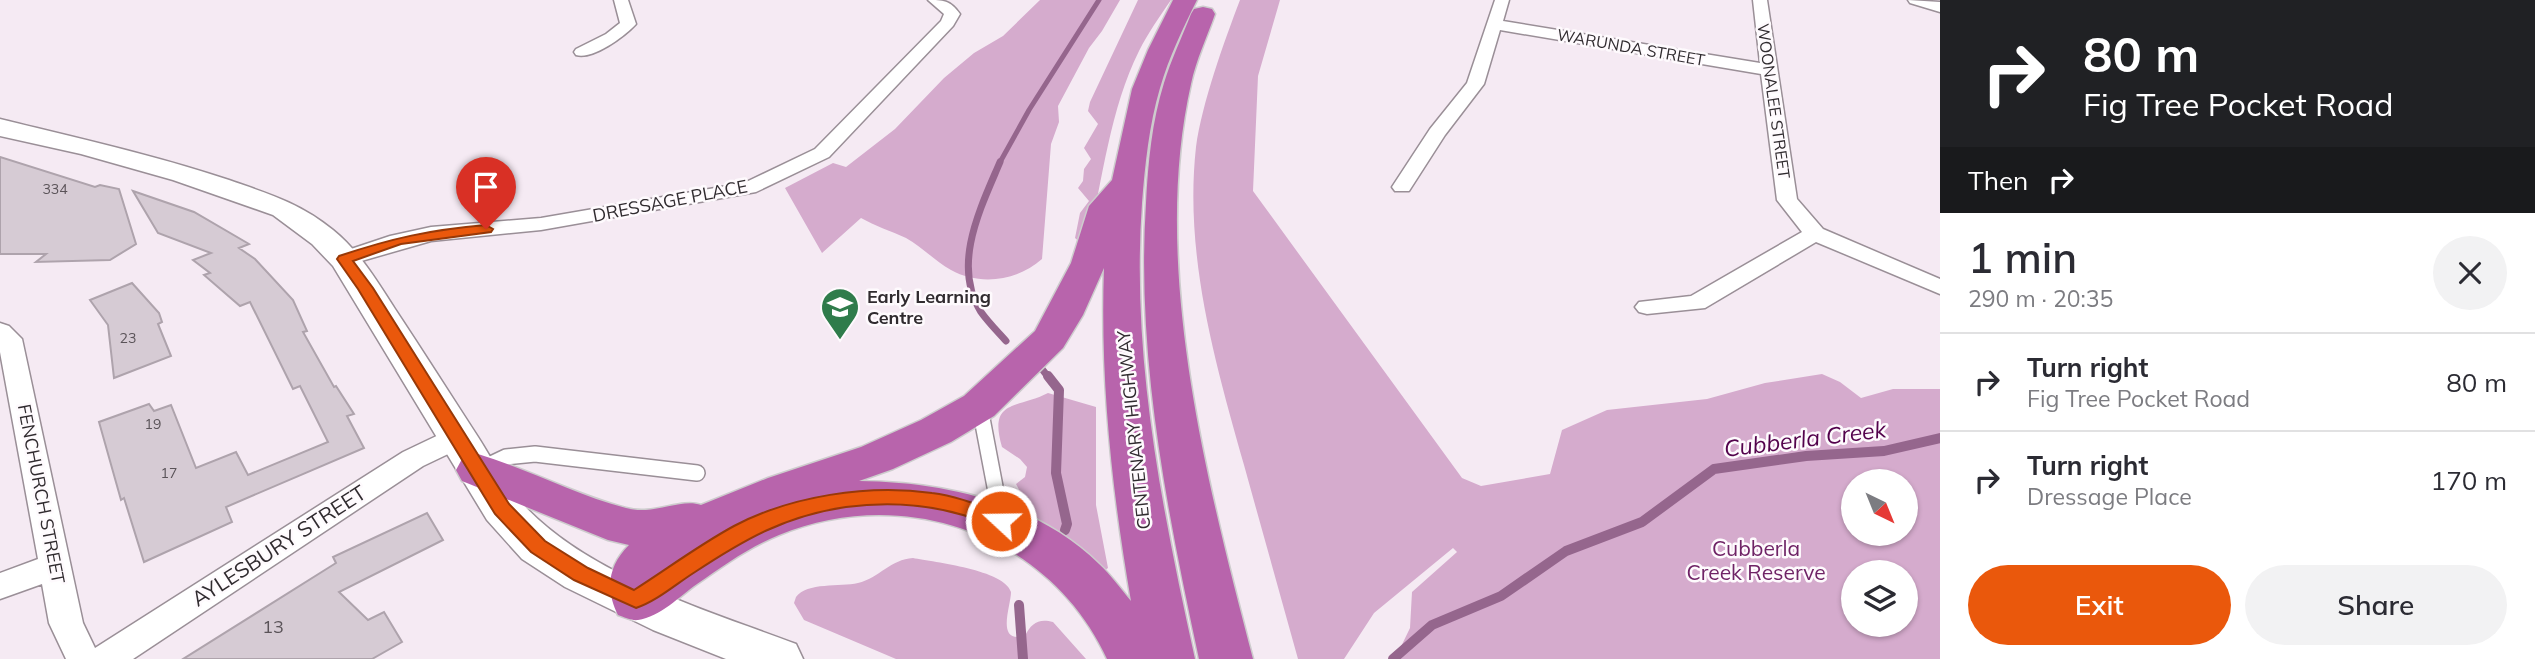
<!DOCTYPE html>
<meta charset="utf-8">
<style>
body{margin:0;font-family:Mulish,sans-serif;background:#f2f2f3;color:#2b2b33;height:100vh;display:flex;flex-direction:column;font-size:26px;white-space:nowrap}
*{box-sizing:border-box;margin:0}
p{font-size:23px;color:#7c7c81}
.icon{flex:none;width:38px;height:38px;fill:none;stroke:currentColor;stroke-width:2;stroke-linecap:round;stroke-linejoin:round}
.map{position:relative;flex:1;overflow:hidden}
.sheet{display:flex;flex-direction:column;background:#fff;width:595px}
.sheet>*{flex:none}
.top-card{background:#202124;color:#fff;overflow:hidden}
.needle{width:46px;rotate:137deg}
.fabs{position:absolute;left:1841px;top:469px;display:grid;gap:14px}
.fabs a{display:grid;place-items:center;width:77px;height:77px;border-radius:50%;background:#fff;box-shadow:0 2px 5px #0004;font-size:35px}
.pin{position:absolute;display:grid;place-items:center;width:60px;height:60px;color:#fff;margin:-72px -30px;border-radius:50% 50% 50% 0;rotate:-45deg;box-shadow:0 0 7px #0007}
.pin .icon{rotate:45deg}
.me{position:absolute;width:77px;margin:-38px;rotate:291deg;stroke-linejoin:round;filter:drop-shadow(0 0 5px #0008)}
.turn{display:flex;align-items:center;gap:24px;height:147px;padding:0 28px;font-size:32px}
.turn .icon{width:91px;height:91px;stroke-width:2.5}
.turn b{display:block;font-size:49px;line-height:60px}
.then{display:flex;align-items:center;height:66px;padding:0 28px;background:#0003;gap:14px;font-size:26px}
.round{display:grid;place-items:center;flex:none;width:74px;height:74px;border-radius:37px;background:#f2f2f3}
.overview{display:flex;align-items:center;justify-content:space-between;height:119px;padding:0 28px}
h1{font-size:42px;font-weight:600;line-height:52px}
.button{display:flex;gap:14px;margin-top:auto;padding:14px 28px}
.button a{flex:1;height:80px;border-radius:42px;background:#ea580c;color:#fff;font-size:28px;font-weight:600;line-height:80px;text-align:center}
.button a+a{background:#f2f2f3;color:#2b2b33}
ul{padding:0;list-style:none}
li{display:flex;align-items:center;gap:21px;height:98px;padding:0 28px;border-top:2px solid #e1e1e2}
li div{flex:1}
li b{display:block;font-size:26px}
li em{font-style:normal}
main{display:flex;flex:1;min-height:0}
.map>svg:first-child{display:block}
</style>
<main>
<div class="map">
<svg width="1940" height="659" viewBox="0 0 1940 659">
<rect width="100%" height="100%" fill="#f5eaf3"/>
<path fill="#d5abcd" fill-rule="evenodd" d="M 1040,0 L 1120,0 L 1102,31 L 1089,48 L 1058,106 L 1059,122 L 1051,144 L 1042,259 C 1017,281 980,286 951,270 C 935,261 922,247 906,238 C 891,231 875,226 861,218 L 822,253 L 785,188 L 833,163 L 846,167 L 895,129 L 944,78 L 974,53 L 1003,36 Z
M 1138,0 L 1171,0 C 1160,16 1148,33 1139,51 C 1110,109 1103,178 1088,241 L 1081,243 L 1075,238 L 1080,213 L 1089,201 L 1078,188 L 1083,181 L 1084,169 L 1091,159 L 1084,148 L 1098,124 L 1088,111 L 1090,102 Z
M 1240,0 L 1280,0 L 1258,76 L 1253,191 L 1462,478 L 1481,486 L 1550,474 L 1562,430 L 1607,410 L 1707,399 L 1765,383 L 1822,374 L 1840,382 L 1861,398 L 1893,389 L 1940,389 L 1940,659 L 1395,659 L 1410,628 L 1412,592 L 1457,552 L 1453,548 L 1374,613 L 1344,659 L 1298,659 C 1280,594 1262,530 1244,465 C 1215,362 1184,255 1196,147 C 1202,103 1224,42 1240,0 ZM 1853,481 L 1906,481 L 1906,534 L 1853,534 ZM 1853,572 L 1906,572 L 1906,625 L 1853,625 Z
M 1048,393 L 1096,407 L 1096,505 L 1108,568 L 1101,573 L 1036,521 L 1016,484 L 1025,477 L 1027,467 L 1020,459 L 1002,447 C 988,399 1017,409 1048,393 Z
M 913,558 C 934,562 1005,570 1011,592 C 1011,606 995,644 1025,636 C 1031,623 1039,618 1053,622 L 1086,659 L 896,659 L 804,620 L 794,603 L 796,597 C 807,582 840,587 858,583 C 879,578 891,559 913,558 Z"/>
<g fill="none" stroke-linecap="round" stroke-linejoin="round">
<path stroke="#95668d" stroke-width="5" d="M 999,164 L 1029,110 L 1099,0"/>
<path stroke="#95668d" stroke-width="7" d="M 1000,162 C 981,207 951,265 981,312 C 988,322 998,332 1006,341
M 1038,364 L 1049,378"/>
<path stroke="#95668d" stroke-width="10" d="M 1048,376 L 1059,390 L 1056,473 L 1067,524 L 1065,530
M 1019,605 L 1023,659
M 1393,659 L 1432,625 L 1501,596 L 1566,551 L 1642,522 L 1714,469 L 1806,456 L 1884,451 L 1940,438"/>
</g>
<path fill="#d6cbd4" stroke="#aea3ac" stroke-width="2" d="M 0,157 L 95,187 L 100,185 L 119,189 L 136,244 L 110,260 L 36,262 L 46,254 L 0,254 Z
M 133,191 L 194,212 L 249,244 L 239,248 L 255,259 L 293,300 L 307,331 L 303,332 L 334,387 L 336,386 L 354,414 L 347,416 L 364,448 L 226,507 L 232,522 L 144,562 L 124,498 L 121,500 L 99,422 L 149,404 L 154,411 L 171,405 L 196,468 L 236,452 L 248,475 L 328,442 L 300,386 L 293,389 L 250,302 L 240,306 L 204,275 L 210,273 L 193,260 L 211,253 L 158,233 Z
M 132,283 L 159,313 L 162,322 L 158,324 L 171,356 L 114,378 L 108,325 L 90,300 Z
M 427,513 L 443,540 L 339,592 L 368,620 L 384,612 L 402,642 L 372,659 L 183,659 L 336,563 L 333,557 Z"/>
<g fill="none" stroke-linecap="round" stroke-linejoin="round">
<defs>
<path id="service" d="M 980,408 L 1001,518
M 485,467 L 506,457 L 535,454 L 697,473"/>
<path id="minor" d="M 614,0 L 628,0 L 636,24 C 625,36 593,60 576,55 L 574,52 L 576,49 L 606,34 L 620,23 Z
M 928,0 C 943,0 950,0 960,14 L 953,26 L 829,157 L 756,192 L 541,230 L 431,241 L 344,266 L 336,264 L 333,259 L 336,254 L 390,236 L 431,227 L 541,218 L 744,183 L 815,149 L 941,21 L 944,14 Z
M 1495,0 L 1509,0 L 1503,21 L 1760,63 L 1753,0 L 1767,0 L 1797,199 L 1823,229 L 1940,279 L 1940,294 L 1816,242 L 1705,308 L 1647,314 L 1639,312 L 1635,307 L 1639,302 L 1691,296 L 1802,232 L 1777,200 L 1761,74 L 1500,30 L 1484,84 L 1445,135 L 1409,191 L 1395,191 L 1392,187 L 1430,129 L 1467,83 Z
M 1908,0 L 1940,2 L 1940,12 L 1910,3 Z
M 0,323 L 9,326 L 22,339 L 83,623 L 95,648 L 403,452 L 447,431 L 457,428 L 467,431 L 471,438 L 467,445 L 423,466 L 133,659 L 66,659 L 49,623 L 42,584 L 0,599 L 0,573 L 38,559 L 0,352 Z"/>
<path id="secondary" d="M 0,119 C 77,138 154,155 229,180 C 269,194 300,203 333,230 C 359,251 377,281 395,309 C 423,351 450,394 478,437 C 491,457 503,481 518,499 C 583,574 706,610 796,644 L 803,659 L 726,659 L 653,630 L 565,587 L 522,559 L 487,520 L 333,266 L 312,244 L 273,215 L 173,180 L 81,154 L 0,136 Z"/>
<path id="motorway" d="M 1173,0 L 1197,0 C 1183,28 1169,57 1160,88 C 1149,125 1145,165 1142,203 C 1131,357 1162,509 1195,659 L 1107,659 C 1050,535 905,483 779,535 C 749,547 723,566 697,584 C 680,596 660,617 638,620 C 632,621 624,617 618,615 C 605,589 608,566 629,545 L 608,540 L 462,481 L 456,470 L 462,459 L 478,454 C 528,469 576,495 626,508 C 653,516 680,498 701,505 L 768,478 L 861,447 L 921,420 L 964,396 L 1035,331 L 1071,263 L 1089,206 L 1112,180 L 1132,89 L 1148,50 ZM 1104,268 C 1100,380 1112,491 1131,601 C 1121,589 1111,575 1099,564 C 1035,502 945,482 859,481 L 893,469 L 951,442 L 994,416 L 1063,348 L 1083,315 Z
M 1203,7 L 1212,9 L 1215,14 C 1207,37 1196,60 1191,84 C 1150,265 1207,483 1253,659 L 1199,659 C 1167,510 1136,357 1146,203 C 1148,163 1152,121 1164,83 C 1171,60 1182,37 1191,14 L 1194,9 Z"/>
</defs>
<use href="#service" stroke="#9a8f97" stroke-width="18"/>
<use href="#minor" stroke="#9a8f97" stroke-width="3"/>
<use href="#secondary" stroke="#9a8f97" stroke-width="3"/>
<use href="#motorway" stroke="#cdcccd" stroke-width="3"/>
<use href="#service" stroke="#fff" stroke-width="15"/>
<use href="#minor" fill="#fff" fill-rule="evenodd"/>
<use href="#secondary" fill="#fff" fill-rule="evenodd"/>
<use href="#motorway" fill="#b864ac" fill-rule="evenodd"/>
</g>
<path fill="#ea580c" stroke="#983908" stroke-width="2" d="M 486,225 L 493,229 L 491,232 L 401,244 L 353,261 L 373,288 L 509,504 L 545,541 L 588,568 L 634,590 C 667,569 699,545 734,526 C 791,496 867,484 932,493 C 958,496 983,507 1008,516 L 1011,521 L 1008,527 C 994,531 977,519 963,515 C 926,504 884,502 846,507 C 785,516 745,539 695,572 C 676,584 657,601 636,608 L 574,580 L 531,552 L 495,514 L 358,289 L 337,259 L 339,256 C 393,238 429,230 486,225 Z"/>
<defs>
<symbol id="school-pin" viewBox="-11 -11 22 30"><path d="M0 17L-7.5 6A9.5 9.5 0 1 1 7.5 6Z" fill="#2f7c4b" stroke="#fefafd"/><path d="M0-5L7-2L0 1L-7-2ZM-4 1L0 2.5L4 1V4Q0 6-4 4Z" fill="#fff"/></symbol>
</defs>
<g fill-rule="evenodd">
<use href="#school-pin" x="818" y="285" width="44" height="60"/>
</g>
<g text-anchor="middle" stroke-width="5" stroke-linejoin="round" paint-order="stroke">
<g font-size="14" fill="#5a5358">
<text x="55" y="194">334</text>
<text x="128" y="343">23</text>
<text x="153" y="429">19</text>
<text x="169" y="478">17</text>
</g>
<g font-size="16" fill="#302b2f" stroke="#fefafd">
<text transform="translate(1631 47) rotate(10)" y="6">WARUNDA STREET</text>
<text transform="translate(1774 101) rotate(82)" y="6">WOONALEE STREET</text>
</g>
<g font-size="18" fill="#302b2f" stroke="#fefafd">
<text transform="translate(670 201) rotate(-11)" y="6">DRESSAGE PLACE</text>
<text transform="translate(1134 430) rotate(-96)" y="6">CENTENARY HIGHWAY</text>
<text transform="translate(41 494) rotate(79)" y="6">FENCHURCH STREET</text>
</g>
<g font-size="18" font-weight="bold" fill="#302b2f" stroke="#fefafd" text-anchor="start">
<text x="867" y="303">Early Learning<tspan x="867" dy="21">Centre</tspan></text>
</g>
<g font-size="18" fill="#5a5358">
<text x="273" y="633">13</text>
</g>
<g font-size="21" fill="#302b2f" stroke="#fefafd">
<text transform="translate(279 546) rotate(-33)" y="7">AYLESBURY STREET</text>
</g>
<g font-size="21" fill="#6f2366" stroke="#fefafd">
<text x="1756" y="556">Cubberla<tspan x="1756" dy="24">Creek Reserve</tspan></text>
</g>
<g font-size="23" font-style="italic" fill="#53024c" stroke="#fefafd">
<text transform="translate(1805 439) rotate(-7)" y="8">Cubberla Creek</text>
</g>
</g>
</svg>
<div class="fabs">
<a><svg class="needle" viewBox="-14 -14 28 28"><path d="M0-13l5 13h-10z" fill="#e53935"/><path d="M0 13l5-13h-10z" fill="#7c7c81"/></svg></a>
<a><svg class="icon" aria-label="layers" viewBox="0 0 24 24"><path d="M12 4l9 5-9 5-9-5zM3 14l9 5 9-5"/></svg></a>
</div>
<div class="pin" style="left:486px;top:229px;background:#d93025"><svg class="icon" aria-label="arrive" viewBox="0 0 24 24"><path d="M6 21V4h12l-3 4 3 4H6"/></svg></div>
<svg class="me" style="left:1001px;top:521px" viewBox="-20 -20 40 40"><circle r="17" fill="#ea580c" stroke="#fff" stroke-width="3"/><path d="M0-11L8 9 0 5-8 9z" fill="#fff"/></svg>
</div>
<section class="sheet">
<div class="top-card">
<div class="turn"><svg class="icon" aria-label="right" viewBox="0 0 24 24"><path d="M7 20v-9h11M14 6l5 5-5 5"/></svg><div><b>80 m</b>Fig Tree Pocket Road</div></div>
<div class="then">Then<svg class="icon" aria-label="right" viewBox="0 0 24 24"><path d="M7 20v-9h11M14 6l5 5-5 5"/></svg></div>
</div>
<div class="overview"><div><h1>1 min</h1><p>290 m · 20:35</p></div><a class="round"><svg class="icon" aria-label="close" viewBox="0 0 24 24"><path d="M6 6l12 12M18 6L6 18"/></svg></a></div>
<ul>
<li><svg class="icon" aria-label="right" viewBox="0 0 24 24"><path d="M7 20v-9h11M14 6l5 5-5 5"/></svg><div><b>Turn right</b><p>Fig Tree Pocket Road</p></div><em>80 m</em></li>
<li><svg class="icon" aria-label="right" viewBox="0 0 24 24"><path d="M7 20v-9h11M14 6l5 5-5 5"/></svg><div><b>Turn right</b><p>Dressage Place</p></div><em>170 m</em></li>
</ul>
<div class="button"><a>Exit</a><a>Share</a></div>
</section>
</main>
